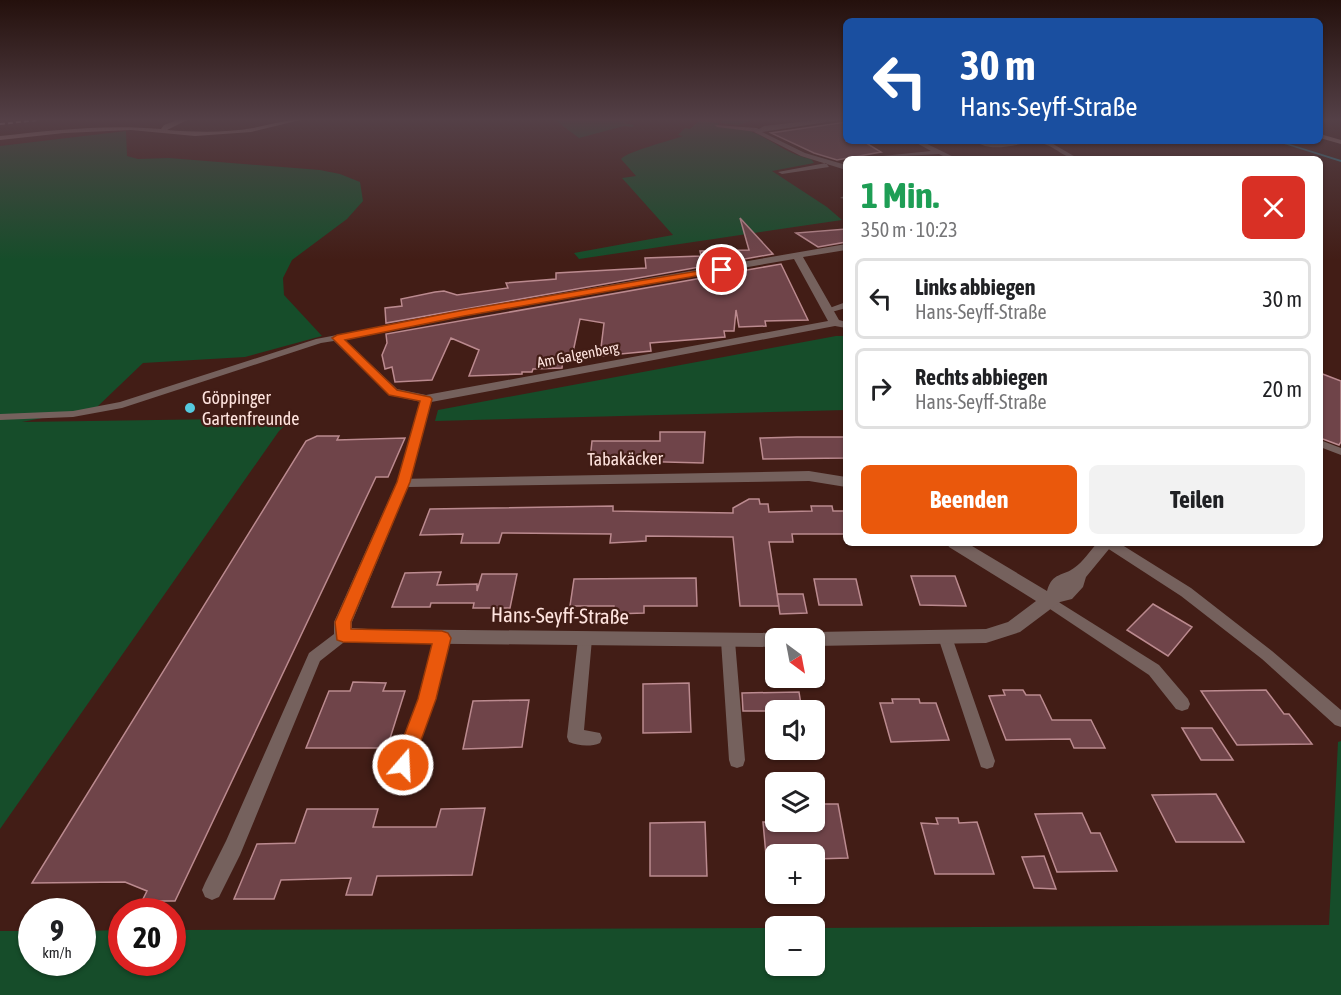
<!DOCTYPE html>
<html lang="de">
<meta charset="utf-8">
<style>
body{margin:0;font-family:"Asap Condensed",sans-serif;background:#f2f2f2;color:#202124;height:100vh;display:flex;flex-direction:column;font-size:22px;white-space:nowrap}
*{box-sizing:border-box;margin:0}
p{font-size:20px;color:#757577}
.icon{flex:none;width:33px;height:33px;fill:none;stroke:currentColor;stroke-width:2;stroke-linecap:round;stroke-linejoin:round}
.map{position:relative;flex:1;overflow:hidden}
.sheet{position:absolute;left:843px;top:156px;width:480px;height:390px;display:flex;flex-direction:column;background:#fff;border-radius:9px;box-shadow:0 2px 4px #0004}
.sheet>*{flex:none}
.top-card{position:absolute;left:843px;top:18px;width:480px;height:126px;border-radius:9px;box-shadow:0 2px 4px #0004;background:#1a4fa0;color:#fff;overflow:hidden}
.needle{width:39px;rotate:148deg}
.controls{position:absolute;left:765px;top:628px;display:grid;gap:12px}
.controls a{display:grid;place-items:center;width:60px;height:60px;border-radius:9px;background:#fff;box-shadow:0 2px 4px #0004;font-size:30px}
.speed{position:absolute;left:18px;top:898px;display:flex;gap:12px;font-size:30px;font-weight:700;text-align:center}
.speed>*{display:grid;place-content:center;width:78px;height:78px;border-radius:50%;background:#fff;box-shadow:0 2px 4px #0004;line-height:1}
.speed small{font-size:15px;font-weight:400}
.speed .limit{border:9px solid #d22;background:#fff;color:#111}
.pin{position:absolute;display:grid;place-items:center;width:51px;height:51px;color:#fff;margin:-26px;border:3px solid #fff;border-radius:50%;box-shadow:0 2px 6px #0007}
.me{position:absolute;width:66px;margin:-33px;rotate:19deg;stroke-linejoin:round;filter:drop-shadow(0 0 4px #0008)}
.turn{display:flex;align-items:center;gap:21px;height:126px;padding:0 18px;font-size:27px}
.turn .icon{width:78px;height:78px;stroke-width:2.5}
.turn b{display:block;font-size:42px;line-height:51px}
.round{display:grid;place-items:center;flex:none;width:63px;height:63px;border-radius:9px;background:#f2f2f2}
.headline{display:flex;align-items:center;justify-content:space-between;height:102px;padding:0 18px}
h1{font-size:36px;font-weight:700;line-height:45px;color:#1e9e55}
.action{display:flex;gap:12px;margin-top:auto;padding:12px 18px}
.action a{flex:1;height:69px;border-radius:9px;background:#ea580c;color:#fff;font-size:24px;font-weight:700;line-height:69px;text-align:center}
.action a+a{background:#f2f2f2;color:#202124}
ul{padding:0;list-style:none}
li{display:flex;align-items:center;gap:18px;height:81px;margin:0 12px 9px;padding:0 6px;border:3px solid #e0e0e0;border-radius:9px}
li div{flex:1}
li b{display:block;font-size:22px}
li em{font-style:normal}
.map>svg:first-child{display:block}
</style>
<div class="map">
<svg width="1341" height="995" viewBox="0 0 1341 995">
<rect width="100%" height="100%" fill="#421d16"/>
<path fill="#164d2a" d="M 555,120 L 632,120 L 624,123 L 634,125 L 633,127 L 624,126 L 579,138 Z
M 723,120 L 753,120 L 738,125 L 720,123 L 717,126 C 727,128 740,127 750,131 C 771,139 788,155 811,159 L 814,163 L 772,171 L 827,207 L 842,220 L 579,259 L 574,253 L 673,235 L 622,178 L 636,176 L 621,159 C 628,151 670,141 683,136 L 678,135 L 685,128 L 690,129 L 699,121 L 720,123 Z
M 126,131 L 127,156 L 138,159 L 169,158 L 320,170 L 340,174 L 360,182 L 363,201 L 347,219 L 292,260 L 283,278 L 284,295 L 322,336 L 245,357 L 143,363 L 97,407 L 22,422 L 293,418 L 279,431 L 0,829 L 0,146 Z
M 836,336 L 846,336 L 846,410 L 435,421 L 438,410 Z
M 1341,741 L 1341,995 L 0,995 L 0,931 L 31,931 L 32,963 L 82,963 L 83,931 L 121,930 L 122,963 L 172,963 L 173,930 L 775,928 L 776,966 L 814,966 L 815,928 L 1329,925 L 1338,742 Z"/>
<g fill="none" stroke-linecap="round" stroke-linejoin="round">
<path fill="#278898" fill-rule="evenodd" d="M 1275,141 L 1280,141 L 1341,160 L 1341,162 Z"/>
</g>
<path fill="#6f4449" stroke="#bb8a8f" stroke-width="1.5" d="M 846,122 L 846,141 L 863,141 L 881,152 L 837,160 L 814,153 L 771,133 Z
M 740,218 L 773,254 L 386,323 L 385,308 L 402,306 L 401,299 L 435,292 L 444,291 L 457,295 L 508,288 L 506,283 L 556,279 L 556,273 L 646,268 L 645,258 L 701,256 L 700,251 L 749,250 Z
M 846,229 L 846,242 L 818,247 L 796,233 Z
M 781,264 L 808,320 L 765,321 L 766,326 L 739,327 L 736,310 L 734,331 L 724,331 L 725,337 L 650,343 L 651,351 L 600,356 L 604,323 L 580,319 L 572,357 L 563,357 L 562,368 L 533,369 L 532,372 L 522,372 L 522,374 L 469,376 L 479,350 L 451,338 L 432,380 L 395,382 L 392,367 L 385,369 L 382,355 L 387,343 L 386,334 Z
M 1320,373 L 1341,381 L 1341,442 L 1339,445 L 1320,438 Z
M 660,432 L 705,432 L 703,463 L 590,460 L 592,441 L 660,441 Z
M 317,436 L 339,436 L 337,440 L 405,438 L 388,477 L 376,477 L 175,901 L 142,901 L 147,891 L 125,882 L 32,883 L 306,441 Z
M 797,437 L 846,437 L 846,458 L 763,459 L 760,438 Z
M 749,499 L 759,499 L 760,504 L 768,504 L 769,512 L 812,511 L 811,506 L 832,506 L 833,511 L 844,511 L 846,534 L 792,534 L 793,542 L 769,542 L 779,606 L 740,606 L 733,537 L 646,536 L 646,541 L 610,543 L 611,534 L 502,533 L 499,543 L 461,543 L 463,534 L 420,535 L 430,509 L 613,506 L 613,511 L 733,513 L 733,508 Z
M 441,572 L 437,585 L 477,584 L 477,591 L 482,574 L 517,574 L 510,608 L 473,608 L 474,603 L 431,603 L 430,607 L 392,607 L 405,573 Z
M 911,576 L 955,576 L 966,606 L 920,605 Z
M 696,578 L 697,606 L 644,606 L 644,613 L 614,614 L 614,606 L 570,606 L 574,579 Z
M 814,579 L 856,579 L 862,605 L 819,605 Z
M 777,594 L 803,594 L 807,613 L 780,614 Z
M 1153,604 L 1192,627 L 1168,656 L 1127,630 Z
M 353,682 L 386,683 L 383,691 L 405,691 L 387,748 L 306,748 L 329,691 L 350,691 Z
M 689,683 L 691,732 L 643,733 L 643,684 Z
M 1003,690 L 1023,690 L 1026,695 L 1040,695 L 1052,720 L 1091,720 L 1105,748 L 1074,748 L 1070,739 L 1006,740 L 989,696 L 1005,695 Z
M 1266,690 L 1284,714 L 1289,714 L 1312,744 L 1237,745 L 1201,691 Z
M 799,692 L 802,711 L 743,711 L 742,693 Z
M 892,699 L 919,699 L 920,703 L 936,703 L 949,740 L 891,742 L 880,703 L 893,703 Z
M 529,700 L 522,747 L 463,749 L 473,701 Z
M 1182,728 L 1212,728 L 1233,760 L 1201,760 Z
M 1216,794 L 1244,842 L 1176,842 L 1152,795 Z
M 814,804 L 838,804 L 848,858 L 814,859 L 814,855 L 766,855 L 763,822 L 814,822 Z
M 485,808 L 472,875 L 377,876 L 372,895 L 346,895 L 351,878 L 281,880 L 274,899 L 234,899 L 257,844 L 295,843 L 307,809 L 378,809 L 373,827 L 436,827 L 441,809 Z
M 1082,813 L 1091,833 L 1100,833 L 1117,871 L 1057,872 L 1035,814 Z
M 936,818 L 958,818 L 959,823 L 977,822 L 994,874 L 935,874 L 921,823 L 938,824 Z
M 705,822 L 707,876 L 650,876 L 650,823 Z
M 1044,856 L 1056,889 L 1034,888 L 1022,857 Z"/>
<g fill="none" stroke-linecap="round" stroke-linejoin="round">
<path fill="#75615d" fill-rule="evenodd" d="M 715,125 L 757,128 L 760,130 L 757,132 L 717,127 Z
M 846,195 L 846,199 L 840,198 Z
M 846,302 L 846,308 L 828,313 L 824,310 Z
M 337,335 L 340,336 L 340,340 L 321,343 L 122,408 L 73,417 L 0,420 L 0,414 L 73,411 L 120,402 L 316,339 Z
M 426,396 L 431,399 L 409,482 L 403,486 L 399,485 L 397,482 L 421,399 Z
M 1320,440 L 1341,448 L 1341,455 L 1320,447 Z
M 1103,543 L 1119,543 L 1191,588 L 1272,651 L 1341,710 L 1341,727 L 1335,725 L 1262,659 L 1181,596 L 1104,546 Z
M 1049,596 L 1159,665 L 1188,699 L 1190,704 L 1188,709 L 1182,711 L 1176,709 L 1149,675 L 1044,605 L 1042,601 L 1044,597 Z
M 343,629 L 348,631 L 350,635 L 348,639 L 320,661 L 240,855 L 219,897 L 212,900 L 205,897 L 202,890 L 205,883 L 226,841 L 309,653 L 338,631 Z
M 945,631 L 950,633 L 952,637 L 995,761 L 993,767 L 987,769 L 981,767 L 979,761 L 938,637 L 940,633 Z
M 442,632 L 447,634 L 449,638 L 435,699 L 412,765 L 409,771 L 403,773 L 397,771 L 394,765 L 419,699 L 435,638 L 437,634 Z
M 585,633 L 590,635 L 592,639 L 584,730 L 600,733 L 602,738 L 600,743 C 591,747 578,746 569,742 L 567,737 L 578,639 L 580,635 Z
M 728,635 L 733,637 L 735,641 L 745,760 L 743,766 L 737,768 L 731,766 L 729,760 L 721,641 L 723,637 Z"/>
<path fill="#75615d" fill-rule="evenodd" d="M 817,120 L 840,120 L 762,132 L 805,153 L 846,165 L 846,170 L 801,156 L 754,132 L 764,126 Z
M 867,141 L 890,141 L 870,144 Z
M 913,141 L 921,141 L 958,159 L 949,159 L 939,154 L 853,159 L 931,151 Z
M 975,141 L 990,144 L 1048,141 L 1079,159 C 1064,159 1054,145 1040,143 C 1018,141 994,155 975,141 Z
M 826,163 L 829,167 L 782,174 L 778,172 Z
M 846,244 L 846,250 L 803,257 L 839,320 L 846,322 L 846,328 L 835,326 L 426,403 L 389,395 L 331,338 L 337,335 L 464,310 ZM 794,259 L 828,321 L 426,395 L 397,389 L 345,340 L 464,316 Z
M 809,471 L 846,477 L 846,487 L 809,481 L 408,487 L 352,622 L 352,628 L 368,629 L 776,633 L 782,635 L 785,639 L 776,639 L 776,647 L 368,643 L 337,640 L 334,635 L 334,622 L 398,479 Z
M 947,543 L 967,543 L 1047,591 C 1052,572 1064,576 1074,568 C 1083,562 1090,551 1097,543 L 1114,543 L 1086,577 L 1083,587 L 1072,599 L 1060,602 L 1020,632 L 986,643 L 814,646 L 814,639 L 805,639 L 808,634 L 814,632 L 986,629 L 1008,622 L 1036,601 L 949,547 Z"/>
<path fill="#a0817a" fill-rule="evenodd" d="M 177,120 L 187,120 L 167,130 C 195,132 225,133 253,128 C 269,125 283,120 300,120 L 251,132 L 195,136 L 131,130 L 64,133 L 0,140 L 0,136 C 54,130 107,124 161,129 L 164,125 Z
M 1320,134 L 1341,140 L 1341,144 L 1320,138 Z"/>
<path stroke="#ebcfca" stroke-width="2" stroke-dasharray="5 3" stroke-linecap="butt" d="M 0,124 L 39,120"/>
</g>
<linearGradient id="sky" x2="0" y2="1"><stop stop-color="#24100c"/><stop offset="0.46" stop-color="#544047"/><stop offset="1" stop-color="#544047" stop-opacity="0"/></linearGradient>
<rect width="1341" height="260" fill="url(#sky)"/>
<path fill="#ea580c" stroke="#983908" stroke-width="1.5" d="M 722,267 L 727,270 L 725,271 L 464,316 L 345,340 L 397,390 L 430,397 L 432,399 L 410,482 L 351,622 L 351,629 L 442,631 L 448,633 L 451,638 L 436,699 L 412,765 L 410,772 L 403,775 L 396,772 L 393,765 L 418,699 L 432,644 L 343,642 L 337,640 L 335,622 L 397,482 L 420,401 L 389,395 L 332,338 L 337,335 L 464,310 Z"/>
<circle fill="#55cadf" stroke="#421d16" stroke-width="2" cx="190" cy="408" r="6"/>
<g text-anchor="middle" stroke-width="4.5" stroke-linejoin="round" paint-order="stroke">
<g font-size="15" fill="#ffe4df" stroke="#421d16">
<text transform="translate(578 355) rotate(-11)" y="5">Am Galgenberg</text>
</g>
<g font-size="18" fill="#ffe4df" stroke="#421d16" text-anchor="start">
<text x="202" y="404">Göppinger<tspan x="202" dy="21">Gartenfreunde</tspan></text>
</g>
<g font-size="18" fill="#ffe4df" stroke="#421d16">
<text transform="translate(625 459) rotate(-1)" y="6">Tabakäcker</text>
</g>
<g font-size="21" fill="#ffe4df" stroke="#421d16">
<text transform="translate(560 616) rotate(1)" y="7">Hans-Seyff-Straße</text>
</g>
</g>
</svg>
<div class="controls">
<a><svg class="needle" viewBox="-14 -14 28 28"><path d="M0-13l5 13h-10z" fill="#e53935"/><path d="M0 13l5-13h-10z" fill="#757577"/></svg></a>
<a><svg class="icon" aria-label="sound" viewBox="0 0 24 24"><path d="M4 9h4l5-4v14l-5-4H4zM17 9q2 3 0 6"/></svg></a>
<a><svg class="icon" aria-label="layers" viewBox="0 0 24 24"><path d="M12 4l9 5-9 5-9-5zM3 14l9 5 9-5"/></svg></a>
<a>+</a>
<a>−</a>
</div>
<div class="speed"><div>9<small>km/h</small></div><div class="limit">20</div></div>
<div class="pin" style="left:722px;top:270px;background:#d93025"><svg class="icon" aria-label="arrive" viewBox="0 0 24 24"><path d="M6 21V4h12l-3 4 3 4H6"/></svg></div>
<svg class="me" style="left:403px;top:765px" viewBox="-20 -20 40 40"><circle r="17" fill="#ea580c" stroke="#fff" stroke-width="3"/><path d="M0-11L8 9 0 5-8 9z" fill="#fff"/></svg>
<div class="top-card">
<div class="turn"><svg class="icon" aria-label="left" viewBox="0 0 24 24"><path d="M17 20v-9H6M10 6l-5 5 5 5"/></svg><div><b>30 m</b>Hans-Seyff-Straße</div></div>
</div>
<section class="sheet">
<div class="headline"><div><h1>1 Min.</h1><p>350 m · 10:23</p></div><a class="round" style="background:#d93025;color:#fff"><svg class="icon" aria-label="close" viewBox="0 0 24 24"><path d="M6 6l12 12M18 6L6 18"/></svg></a></div>
<ul>
<li><svg class="icon" aria-label="left" viewBox="0 0 24 24"><path d="M17 20v-9H6M10 6l-5 5 5 5"/></svg><div><b>Links abbiegen</b><p>Hans-Seyff-Straße</p></div><em>30 m</em></li>
<li><svg class="icon" aria-label="right" viewBox="0 0 24 24"><path d="M7 20v-9h11M14 6l5 5-5 5"/></svg><div><b>Rechts abbiegen</b><p>Hans-Seyff-Straße</p></div><em>20 m</em></li>
</ul>
<div class="action"><a>Beenden</a><a>Teilen</a></div>
</section>
</div>
